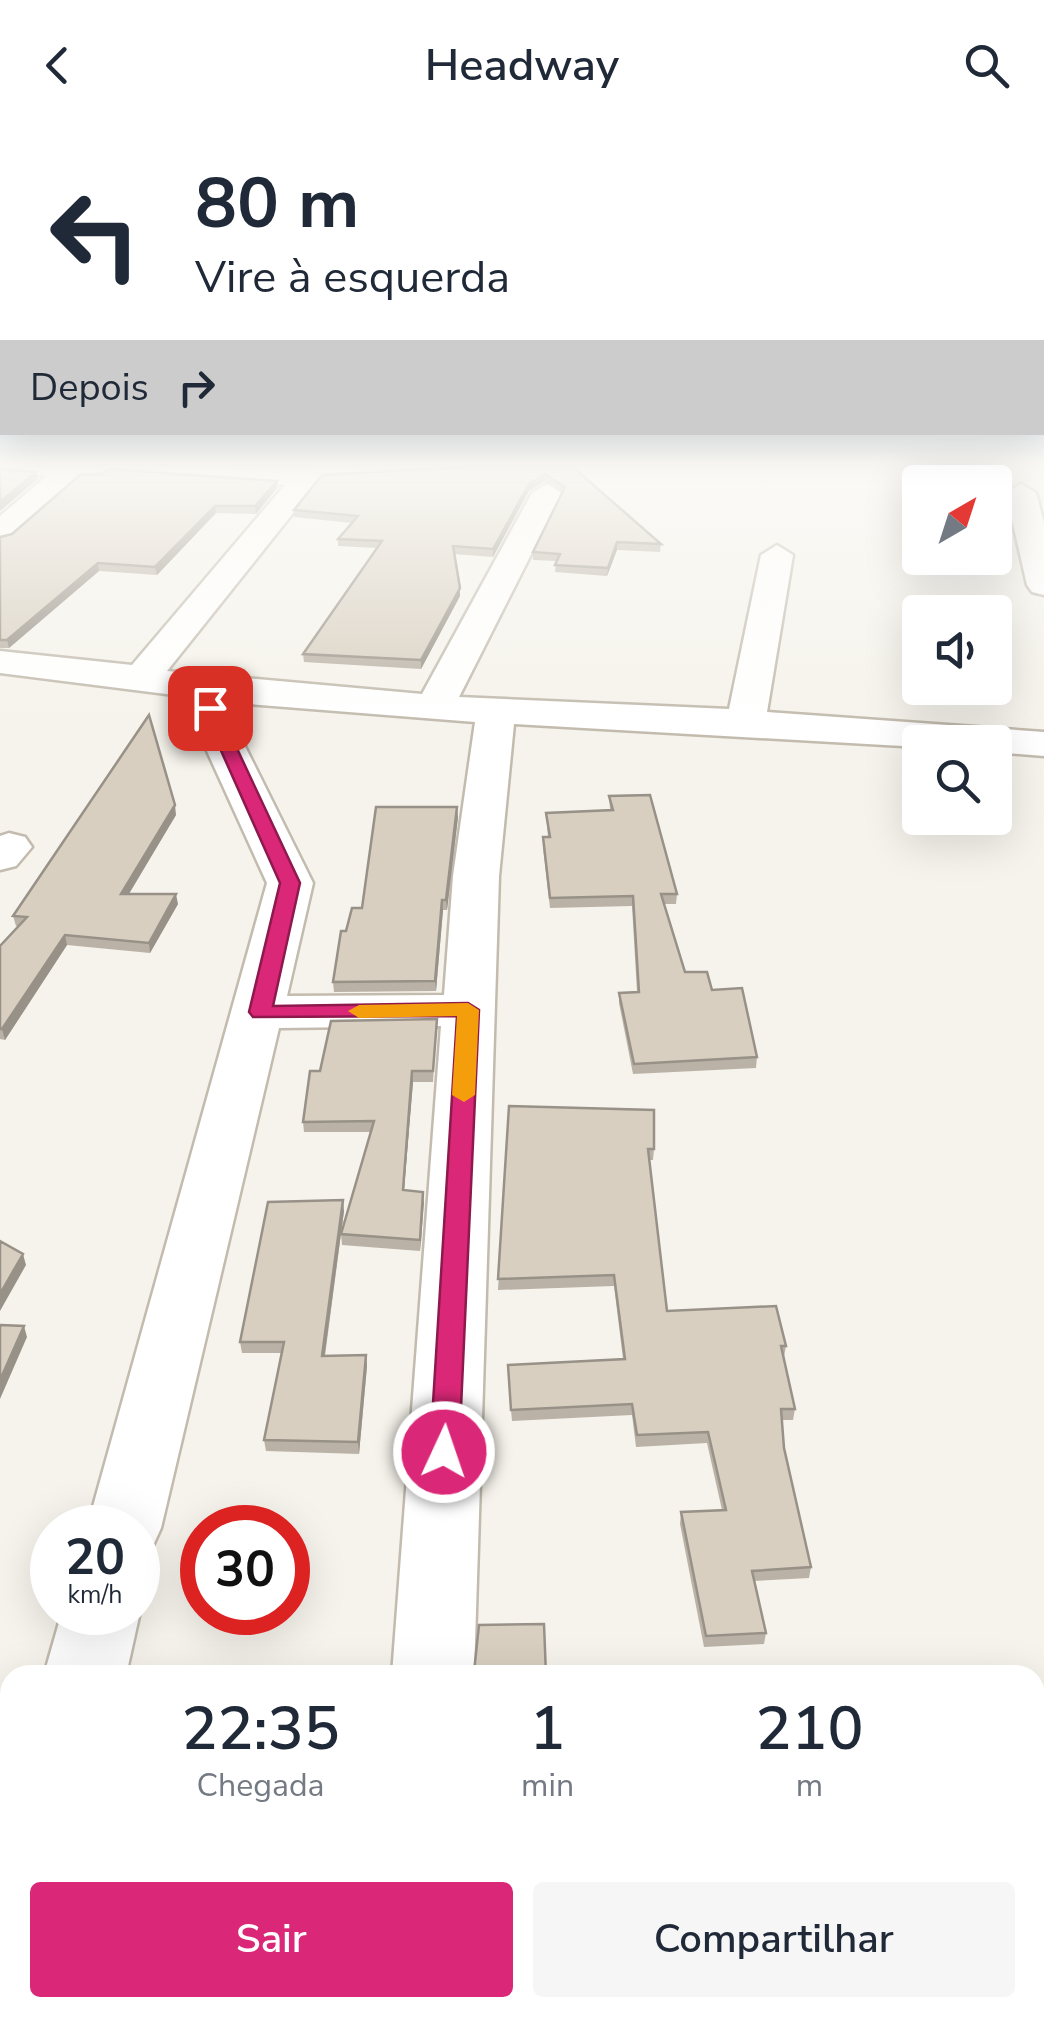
<!DOCTYPE html>
<html lang="pt">
<meta charset="utf-8">
<style>
body{margin:0;font-family:"Nunito Sans",sans-serif;background:#f6f6f7;color:#1f2937;height:100vh;display:flex;flex-direction:column;font-size:38px;white-space:nowrap}
*{box-sizing:border-box;margin:0}
p{font-size:32px;color:#747a83}
.icon{flex:none;width:55px;height:55px;fill:none;stroke:currentColor;stroke-width:2;stroke-linecap:round;stroke-linejoin:round}
.map{position:relative;flex:1;overflow:hidden}
.drawer{position:absolute;left:0px;top:1535px;width:1045px;height:352px;display:flex;flex-direction:column;background:#fff;border-radius:30px 30px 0 0;box-shadow:0 10px 40px #0002}
.drawer>*{flex:none}
.top-card{position:absolute;left:0px;top:0px;width:1045px;height:305px;box-shadow:0 10px 40px #0002;background:#fff;color:#1f2937;overflow:hidden}
.needle{width:65px;rotate:39deg}
.controls{position:absolute;left:902px;top:335px;display:grid;gap:20px}
.controls a{display:grid;place-items:center;width:110px;height:110px;border-radius:10px;background:#fff;box-shadow:0 10px 40px #0002;font-size:50px}
.speed{position:absolute;left:30px;top:1375px;display:flex;gap:20px;font-size:50px;font-weight:700;text-align:center}
.speed>*{display:grid;place-content:center;width:130px;height:130px;border-radius:50%;background:#fff;box-shadow:0 10px 40px #0002;line-height:1}
.speed small{font-size:25px;font-weight:400}
.speed .limit{border:15px solid #d22;background:#fff;color:#111}
.pin{position:absolute;display:grid;place-items:center;width:85px;height:85px;color:#fff;margin:-42px;border-radius:20px;box-shadow:0 5px 15px #0006}
.me{position:absolute;width:110px;margin:-55px;rotate:3deg;stroke-linejoin:round;filter:drop-shadow(0 0 8px #0008)}
.turn{display:flex;align-items:center;gap:35px;height:210px;padding:0 30px;font-size:45px}
.turn .icon{width:130px;height:130px;stroke-width:2.5}
.turn b{display:block;font-size:70px;line-height:85px}
.then{display:flex;align-items:center;height:95px;padding:0 30px;background:#0003;gap:20px;font-size:38px}
.eta{display:flex;justify-content:space-evenly;align-items:center;height:170px;text-align:center}
.eta b{font-size:60px;font-weight:600;line-height:70px}
.action{display:flex;gap:20px;margin-top:auto;padding:20px 30px}
.action a{flex:1;height:115px;border-radius:10px;background:#db2777;color:#fff;font-size:40px;font-weight:600;line-height:115px;text-align:center}
.action a+a{background:#f6f6f7;color:#1f2937}
header{display:flex;justify-content:space-between;align-items:center;height:130px;padding:0 30px;background:#fff;font-size:45px;font-weight:600}
.map>svg:first-child{display:block}
</style>
<header><svg class="icon" aria-label="back" viewBox="0 0 24 24"><path d="M15 5l-7 7 7 7"/></svg>Headway<svg class="icon" aria-label="search" viewBox="0 0 24 24"><circle cx="10" cy="10" r="6"/><path d="M15 15l6 6"/></svg></header>
<div class="map">
<svg width="1044" height="1887" viewBox="0 0 1044 1887">
<rect width="100%" height="100%" fill="#f6f3ec"/>
<g fill="none" stroke-linecap="round" stroke-linejoin="round">
<defs>
<path id="street" d="M 0,332 L 198,332 L 299,339 L 310,332 L 477,332 L 463,340 L 321,348 L 167,541 L 422,564 L 532,363 L 547,354 L 562,363 L 459,567 L 729,579 L 761,425 L 777,415 L 793,425 L 767,582 L 1044,602 L 1044,626 L 995,622 L 995,612 L 920,612 L 920,617 L 514,594 L 499,746 L 474,1545 L 392,1545 L 441,896 L 279,898 L 161,1398 L 151,1420 L 138,1425 L 138,1398 L 87,1398 L 267,753 L 182,566 L 0,543 L 0,521 L 132,535 L 285,355 L 98,342 L 82,346 L 11,409 L 0,411 L 0,386 L 47,346 L 0,342 ZM 223,572 L 475,592 L 453,746 L 444,865 L 287,866 L 313,753 Z
M 1021,354 L 1036,363 L 1044,393 L 1044,465 L 1032,462 L 1027,455 L 1006,363 Z
M 9,703 L 25,707 L 32,717 L 16,736 L 0,740 L 0,706 Z
M 138,1476 L 140,1482 L 126,1545 L 44,1545 L 62,1482 L 138,1482 Z
M 10,1781 L 10,1878 L 43,1878 L 39,1887 L 0,1887 L 0,1785 Z
M 368,1878 L 464,1878 L 464,1887 L 368,1887 Z"/>
</defs>
<use href="#street" stroke="#c2bbae" stroke-width="5"/>
<use href="#street" fill="#fff" fill-rule="evenodd"/>
</g>
<path fill="#bab2a6" d="M 226,332 L 303,332 L 298,335 Z
M 567,332 L 661,414 L 660,422 L 617,420 L 607,446 L 555,442 L 556,431 L 533,430 L 533,422 L 563,363 L 545,351 L 529,361 L 493,427 L 454,424 L 460,466 L 421,539 L 304,532 L 303,524 L 377,418 L 338,416 L 338,409 L 352,393 L 294,387 L 294,380 L 463,337 Z
M 277,358 L 256,384 L 216,383 L 157,445 L 99,441 L 9,518 L 0,518 L 0,407 Z
M 609,666 L 677,764 L 676,774 L 664,774 L 685,842 L 712,860 L 757,927 L 756,938 L 633,944 L 619,873 L 619,863 L 637,862 L 632,776 L 550,778 L 543,717 L 543,707 L 548,707 L 546,683 L 610,680 Z
M 176,685 L 128,764 L 178,774 L 150,823 L 67,815 L 5,910 L 0,909 L 0,816 L 19,796 L 16,796 L 13,786 Z
M 458,687 L 447,780 L 443,780 L 436,861 L 334,862 L 333,852 L 362,778 Z
M 437,889 L 433,952 L 413,952 L 404,1060 L 423,1062 L 420,1121 L 342,1115 L 341,1104 L 371,1002 L 304,1002 L 303,992 L 320,941 Z
M 509,976 L 654,1019 L 653,1030 L 649,1030 L 667,1181 L 786,1216 L 784,1227 L 795,1279 L 793,1290 L 782,1290 L 784,1318 L 811,1437 L 809,1448 L 754,1451 L 766,1503 L 764,1514 L 704,1517 L 680,1394 L 681,1382 L 722,1380 L 707,1313 L 636,1317 L 632,1285 L 512,1291 L 508,1246 L 623,1229 L 614,1156 L 498,1160 Z
M 344,1081 L 325,1226 L 366,1225 L 367,1236 L 359,1324 L 266,1321 L 264,1310 L 281,1223 L 242,1223 L 240,1212 Z
M 115,1878 L 342,1878 L 326,1878 L 326,1883 L 246,1885 L 245,1887 L 114,1887 Z"/>
<path fill="#979187" d="M 36,342 L 38,349 L 0,381 L 0,372 Z
M 545,344 L 545,351 L 529,361 L 493,427 L 493,419 L 529,354 Z
M 277,351 L 277,358 L 256,384 L 255,376 Z
M 215,376 L 216,383 L 157,445 L 155,437 Z
M 617,412 L 617,420 L 607,446 L 608,438 Z
M 98,433 L 99,441 L 9,518 L 7,510 Z
M 460,458 L 460,466 L 421,539 L 421,530 Z
M 175,675 L 176,685 L 123,774 L 121,764 Z
M 457,677 L 458,687 L 447,780 L 446,770 Z
M 176,764 L 178,774 L 150,823 L 149,813 Z
M 442,770 L 443,780 L 436,861 L 435,851 Z
M 65,805 L 67,815 L 5,910 L 2,899 Z
M 412,941 L 413,952 L 403,1071 L 403,1060 Z
M 423,1062 L 424,1073 L 420,1121 L 420,1110 Z
M 343,1070 L 344,1081 L 323,1237 L 322,1226 Z
M 23,1124 L 26,1135 L 0,1181 L 0,1164 Z
M 24,1196 L 27,1207 L 0,1269 L 0,1250 Z
M 366,1225 L 367,1236 L 359,1324 L 358,1312 Z"/>
<path fill="#d8cfc1" stroke="#979187" stroke-width="2.5" d="M 472,332 L 567,332 L 661,414 L 617,412 L 608,438 L 555,435 L 560,424 L 533,422 L 565,357 L 545,344 L 529,354 L 493,419 L 453,416 L 460,458 L 421,530 L 303,524 L 382,411 L 338,409 L 358,386 L 294,380 L 322,345 L 463,337 Z
M 0,339 L 36,342 L 0,372 Z
M 108,339 L 277,351 L 255,376 L 215,376 L 155,437 L 98,433 L 7,510 L 0,510 L 0,407 L 12,404 L 81,344 L 101,345 Z
M 149,585 L 175,675 L 121,764 L 176,764 L 149,813 L 65,805 L 2,899 L 0,899 L 0,816 L 27,787 L 13,786 Z
M 650,665 L 677,764 L 661,764 L 685,842 L 707,842 L 712,860 L 742,858 L 757,927 L 634,934 L 619,863 L 639,862 L 633,766 L 550,768 L 543,707 L 550,707 L 546,683 L 613,680 L 609,666 Z
M 376,677 L 457,677 L 446,770 L 442,770 L 435,851 L 333,852 L 341,801 L 346,801 L 352,778 L 362,778 Z
M 437,889 L 433,941 L 412,941 L 403,1060 L 423,1062 L 420,1110 L 341,1104 L 374,991 L 303,992 L 310,941 L 320,941 L 331,891 Z
M 509,976 L 654,980 L 654,1019 L 648,1019 L 667,1181 L 776,1176 L 786,1216 L 781,1216 L 795,1279 L 781,1279 L 784,1318 L 811,1437 L 752,1441 L 766,1503 L 706,1506 L 681,1382 L 726,1380 L 708,1302 L 637,1305 L 632,1274 L 511,1280 L 508,1235 L 625,1229 L 614,1145 L 498,1149 Z
M 343,1070 L 322,1226 L 366,1225 L 358,1312 L 264,1310 L 284,1212 L 240,1212 L 268,1072 Z
M 0,1111 L 23,1124 L 0,1164 Z
M 0,1195 L 24,1196 L 0,1250 Z
M 544,1494 L 546,1545 L 453,1545 L 453,1542 L 474,1542 L 479,1495 Z
M 115,1878 L 243,1878 L 242,1887 L 114,1887 Z"/>
<linearGradient id="sky" x2="0" y2="1"><stop stop-color="#8fc1ec"/><stop offset="0.56" stop-color="#fbfaf6"/><stop offset="1" stop-color="#fbfaf6" stop-opacity="0"/></linearGradient>
<rect width="1044" height="596" fill="url(#sky)"/>
<path fill="#db2777" stroke="#8e194d" stroke-width="2.5" d="M 210,573 L 218,578 L 300,753 L 273,876 L 468,873 L 479,880 L 459,1322 L 455,1330 L 434,1330 L 430,1322 L 457,886 L 253,887 L 249,882 L 280,753 L 202,578 Z"/>
<path fill="#f59e0b" d="M 468,873 L 479,880 L 475,965 L 464,972 L 452,965 L 457,886 L 359,888 L 348,881 L 359,875 Z"/>
</svg>
<div class="controls">
<a><svg class="needle" viewBox="-14 -14 28 28"><path d="M0-13l5 13h-10z" fill="#e53935"/><path d="M0 13l5-13h-10z" fill="#747a83"/></svg></a>
<a><svg class="icon" aria-label="sound" viewBox="0 0 24 24"><path d="M4 9h4l5-4v14l-5-4H4zM17 9q2 3 0 6"/></svg></a>
<a><svg class="icon" aria-label="search" viewBox="0 0 24 24"><circle cx="10" cy="10" r="6"/><path d="M15 15l6 6"/></svg></a>
</div>
<div class="speed"><div>20<small>km/h</small></div><div class="limit">30</div></div>
<div class="pin" style="left:210px;top:578px;background:#d93025"><svg class="icon" aria-label="arrive" viewBox="0 0 24 24"><path d="M6 21V4h12l-3 4 3 4H6"/></svg></div>
<svg class="me" style="left:444px;top:1322px" viewBox="-20 -20 40 40"><circle r="17" fill="#db2777" stroke="#fff" stroke-width="3"/><path d="M0-11L8 9 0 5-8 9z" fill="#fff"/></svg>
<div class="top-card">
<div class="turn"><svg class="icon" aria-label="left" viewBox="0 0 24 24"><path d="M17 20v-9H6M10 6l-5 5 5 5"/></svg><div><b>80 m</b>Vire à esquerda</div></div>
<div class="then">Depois<svg class="icon" aria-label="right" viewBox="0 0 24 24"><path d="M7 20v-9h11M14 6l5 5-5 5"/></svg></div>
</div>
<section class="drawer">
<div class="eta">
<div><b>22:35</b><p>Chegada</p></div>
<div><b>1</b><p>min</p></div>
<div><b>210</b><p>m</p></div>
</div>
<div class="action"><a>Sair</a><a>Compartilhar</a></div>
</section>
</div>
